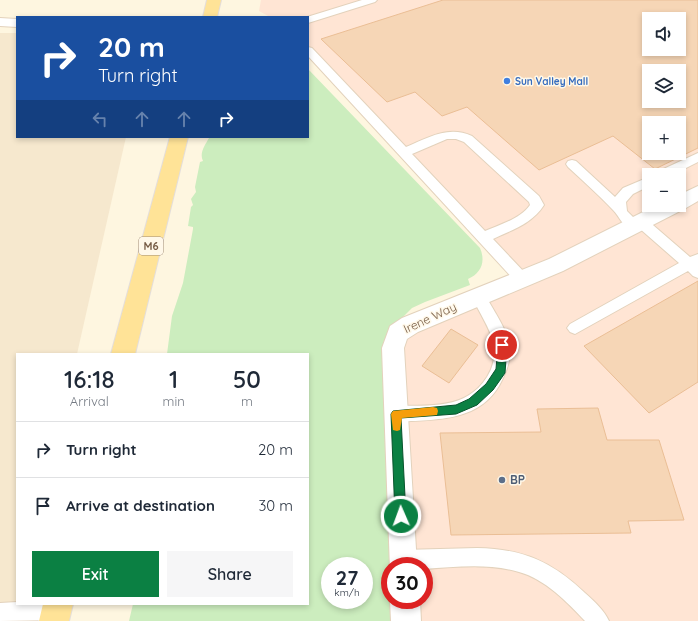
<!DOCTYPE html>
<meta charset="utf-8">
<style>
body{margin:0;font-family:Quicksand,sans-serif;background:#f6f6f7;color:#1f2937;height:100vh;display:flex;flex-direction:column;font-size:15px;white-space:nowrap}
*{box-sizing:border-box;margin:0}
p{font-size:13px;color:#747a83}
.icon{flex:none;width:22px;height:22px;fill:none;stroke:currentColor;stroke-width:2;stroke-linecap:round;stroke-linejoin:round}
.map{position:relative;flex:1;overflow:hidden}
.side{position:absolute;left:16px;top:353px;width:293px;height:252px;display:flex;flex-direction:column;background:#fff;border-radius:0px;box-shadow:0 2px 6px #0003}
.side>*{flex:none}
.banner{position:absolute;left:16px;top:16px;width:293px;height:122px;border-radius:0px;box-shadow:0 2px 6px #0003;background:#1a4fa0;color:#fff;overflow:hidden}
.tools{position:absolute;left:642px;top:12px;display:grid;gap:8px}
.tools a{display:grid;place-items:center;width:44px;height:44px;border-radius:0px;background:#fff;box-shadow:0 2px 6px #0003;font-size:20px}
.speed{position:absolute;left:321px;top:557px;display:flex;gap:8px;font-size:20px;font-weight:700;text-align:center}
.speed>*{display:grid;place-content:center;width:52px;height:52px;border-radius:50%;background:#fff;box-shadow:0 2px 6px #0003;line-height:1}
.speed small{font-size:10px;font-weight:400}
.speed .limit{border:6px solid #d22;background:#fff;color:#111}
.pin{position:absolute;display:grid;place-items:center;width:34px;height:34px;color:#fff;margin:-17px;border:2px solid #fff;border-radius:50%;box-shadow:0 1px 4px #0007}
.me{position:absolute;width:44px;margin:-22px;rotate:358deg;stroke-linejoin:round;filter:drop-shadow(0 0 3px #0008)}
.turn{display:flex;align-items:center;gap:14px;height:84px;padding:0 16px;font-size:18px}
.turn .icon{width:52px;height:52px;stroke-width:2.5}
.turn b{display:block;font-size:28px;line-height:34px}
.lanes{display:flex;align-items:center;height:38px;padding:0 16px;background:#0003;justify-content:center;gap:20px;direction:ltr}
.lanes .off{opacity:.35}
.eta{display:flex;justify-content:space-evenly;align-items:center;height:68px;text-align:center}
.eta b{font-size:24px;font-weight:600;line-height:28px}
.cta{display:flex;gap:8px;margin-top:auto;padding:8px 16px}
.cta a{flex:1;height:46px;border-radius:0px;background:#0b8043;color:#fff;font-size:16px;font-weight:600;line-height:46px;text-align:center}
.cta a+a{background:#f6f6f7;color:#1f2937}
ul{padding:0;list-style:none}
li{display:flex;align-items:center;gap:12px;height:56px;padding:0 16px;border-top:1px solid #e0e1e3}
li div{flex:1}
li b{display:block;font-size:15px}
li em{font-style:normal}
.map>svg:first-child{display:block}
</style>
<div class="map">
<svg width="698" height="621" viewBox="0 0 698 621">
<rect width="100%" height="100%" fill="#fef6e0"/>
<path fill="#f6e8ce" d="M 0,33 L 17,33 L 17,137 L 126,137 L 77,354 L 17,354 L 17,604 L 21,604 L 17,621 L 0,621 Z"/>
<path fill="#ffe5d4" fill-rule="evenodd" d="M 261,0 L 698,0 L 698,621 L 406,621 L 405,600 L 424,600 L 424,566 L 403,566 L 396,338 L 522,279 L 308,50 L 308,17 L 270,17 L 259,11 ZM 649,19 L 679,19 L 679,49 L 649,49 ZM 649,71 L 679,71 L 679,101 L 649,101 ZM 649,123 L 679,123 L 679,153 L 649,153 ZM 649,175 L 679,175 L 679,205 L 649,205 Z"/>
<path fill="#ccedbe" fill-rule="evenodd" d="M 308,69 L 480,248 C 486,262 481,273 468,279 L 470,285 L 425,302 L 412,308 L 394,326 L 390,600 L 395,621 L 129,621 L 133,604 L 308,604 L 308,354 L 167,354 L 172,316 L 183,283 L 193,229 L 193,227 L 188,226 L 191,207 L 193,205 L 191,199 L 196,192 L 195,187 L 200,162 L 203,161 C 199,153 205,145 209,138 L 208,137 L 308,137 ZM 330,566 L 364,566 L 364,600 L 330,600 Z"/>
<path fill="#f6d6b6" stroke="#eabe95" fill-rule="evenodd" d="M 443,0 L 698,0 L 698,148 L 655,169 L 613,136 L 539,170 L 467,107 L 442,116 L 415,92 L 387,102 L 321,39 ZM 649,19 L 679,19 L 679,49 L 649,49 ZM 649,71 L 679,71 L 679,101 L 649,101 ZM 649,123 L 679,123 L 679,153 L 649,153 Z
M 698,281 L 698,382 L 649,413 L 584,346 Z
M 451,329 L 478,345 L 449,383 L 422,366 Z
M 598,408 L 607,440 L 659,440 L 684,520 L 628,521 L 631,533 L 451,535 L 440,433 L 541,432 L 537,409 Z"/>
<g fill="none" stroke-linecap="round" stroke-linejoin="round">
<defs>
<path id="lane" d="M 362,0 L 377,0 L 375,2 L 308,23 L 307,17 Z
M 308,47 L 312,48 L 406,147 C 428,138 448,125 472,136 L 539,196 L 544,205 C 532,224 512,230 493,239 L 527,275 L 529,279 L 527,283 L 522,285 L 517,283 L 308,56 ZM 447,139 L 456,139 L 464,142 L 529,202 L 530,205 C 520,219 501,224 485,231 L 412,154 Z
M 698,153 L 698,162 L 672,175 L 655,175 L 657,172 Z
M 572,160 L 576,161 L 615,197 L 623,188 L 649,177 L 649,186 L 633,194 L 626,202 L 627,211 L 636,220 L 641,217 L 646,219 L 690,257 L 698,254 L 698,278 L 693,276 L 688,271 L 575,334 L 570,332 L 567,328 L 570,324 L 679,263 L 639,228 L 634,231 C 623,228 620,217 613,210 C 599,195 583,181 568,167 L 566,164 L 568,161 Z
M 479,291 L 484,293 C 492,308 507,329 510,346 C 511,357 508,368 503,378 C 483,423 437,419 396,422 L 390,419 L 388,414 L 390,409 L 396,406 C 430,405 466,410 487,377 C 493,368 496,355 494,344 C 490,328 479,312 472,297 L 474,293 Z
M 477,548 C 523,549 551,561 585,593 C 594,601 604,610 609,621 L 585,621 C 567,602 545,579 519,572 C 489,563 455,567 424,569 L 424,566 L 396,566 L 393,560 L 396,553 L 403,550 Z
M 17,602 L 17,604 L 65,604 L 67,610 L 64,617 L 57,620 L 0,621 L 0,603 Z"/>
<path id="street" d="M 0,18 L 17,19 L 17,27 L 0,26 Z
M 698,186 L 698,201 L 686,208 L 563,271 L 418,332 L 407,339 L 404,348 L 417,566 L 390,566 L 390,569 L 382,348 L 390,326 L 402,318 L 549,259 L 657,205 L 679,205 L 679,195 Z
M 390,600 L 420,600 L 421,621 L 391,621 Z"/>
<path id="primary" d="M 207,0 L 221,0 L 217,17 L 203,17 Z
M 170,137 L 188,137 L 135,354 L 111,354 Z
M 43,604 L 73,604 L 69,621 L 39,621 Z"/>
</defs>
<use href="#lane" stroke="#e3d2bc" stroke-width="2"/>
<use href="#street" stroke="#e3d2bc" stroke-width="2"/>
<use href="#primary" stroke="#e4deda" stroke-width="2"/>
<use href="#lane" fill="#fff" fill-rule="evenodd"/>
<use href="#street" fill="#fff" fill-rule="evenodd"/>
<use href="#primary" fill="#ffe397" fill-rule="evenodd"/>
</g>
<path fill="#0b8043" stroke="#07532c" d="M 502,341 L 506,342 L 507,345 L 505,373 L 493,390 L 477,405 L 456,414 L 401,418 L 406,516 L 405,520 L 401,522 L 397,520 L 395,516 L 391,414 L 393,411 L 456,405 L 469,399 L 486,384 L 496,369 L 498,345 L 499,342 Z"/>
<path fill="#f59e0b" d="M 433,407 L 437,408 L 438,411 L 437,415 L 402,418 L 400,430 L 397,431 L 393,430 L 391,414 L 393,411 Z"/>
<circle fill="#3f7fe0" stroke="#fff8e9" stroke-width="1.5" cx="507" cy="81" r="4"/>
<circle fill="#5c6f8a" stroke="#fff8e9" stroke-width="1.5" cx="502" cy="480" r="4"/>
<g text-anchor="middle" stroke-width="3" stroke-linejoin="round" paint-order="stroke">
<g font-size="10" font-weight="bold" fill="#366cbe" stroke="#fff8e9" text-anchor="start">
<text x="515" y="85">Sun Valley Mall</text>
</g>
<rect fill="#fff8e9" stroke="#a08b76" stroke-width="1" x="139" y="237" width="24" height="18" rx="3"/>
<g font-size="11" font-weight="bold" fill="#775c45">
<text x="151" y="250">M6</text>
</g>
<g font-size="12" fill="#775c45" stroke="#fff8e9">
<text transform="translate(430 318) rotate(-25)" y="4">Irene Way</text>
</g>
<g font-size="12" font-weight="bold" fill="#4e5e75" stroke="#fff8e9" text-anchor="start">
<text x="510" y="484">BP</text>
</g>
</g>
</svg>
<div class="tools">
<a><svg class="icon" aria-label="sound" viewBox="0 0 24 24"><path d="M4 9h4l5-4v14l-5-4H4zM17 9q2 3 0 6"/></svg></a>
<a><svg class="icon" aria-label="layers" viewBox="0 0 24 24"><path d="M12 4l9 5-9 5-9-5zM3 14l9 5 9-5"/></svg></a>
<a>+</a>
<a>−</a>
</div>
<div class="speed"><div>27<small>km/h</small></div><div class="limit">30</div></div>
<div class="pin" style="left:502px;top:345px;background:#d93025"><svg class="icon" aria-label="arrive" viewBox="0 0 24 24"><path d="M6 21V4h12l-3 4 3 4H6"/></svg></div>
<svg class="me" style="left:401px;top:516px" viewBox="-20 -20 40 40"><circle r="17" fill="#0b8043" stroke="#fff" stroke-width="3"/><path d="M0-11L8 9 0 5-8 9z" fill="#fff"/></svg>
<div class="banner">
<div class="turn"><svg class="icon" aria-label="right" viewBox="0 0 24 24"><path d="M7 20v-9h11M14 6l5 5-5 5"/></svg><div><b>20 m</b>Turn right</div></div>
<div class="lanes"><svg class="icon off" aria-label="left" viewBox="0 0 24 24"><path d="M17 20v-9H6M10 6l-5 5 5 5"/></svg><svg class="icon off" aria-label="ahead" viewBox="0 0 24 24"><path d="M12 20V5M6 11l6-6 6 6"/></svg><svg class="icon off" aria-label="ahead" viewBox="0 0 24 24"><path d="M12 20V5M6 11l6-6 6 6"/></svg><svg class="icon" aria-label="right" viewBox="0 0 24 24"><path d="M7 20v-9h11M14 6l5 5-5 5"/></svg></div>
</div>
<section class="side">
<div class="eta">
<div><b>16:18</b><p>Arrival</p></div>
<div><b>1</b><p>min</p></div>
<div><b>50</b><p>m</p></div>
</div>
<ul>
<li><svg class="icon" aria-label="right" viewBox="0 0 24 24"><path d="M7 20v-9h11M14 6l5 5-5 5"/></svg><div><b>Turn right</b></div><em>20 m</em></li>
<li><svg class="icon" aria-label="arrive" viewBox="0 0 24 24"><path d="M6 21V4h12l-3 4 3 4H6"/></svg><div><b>Arrive at destination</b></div><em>30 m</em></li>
</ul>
<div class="cta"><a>Exit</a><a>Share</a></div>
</section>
</div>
